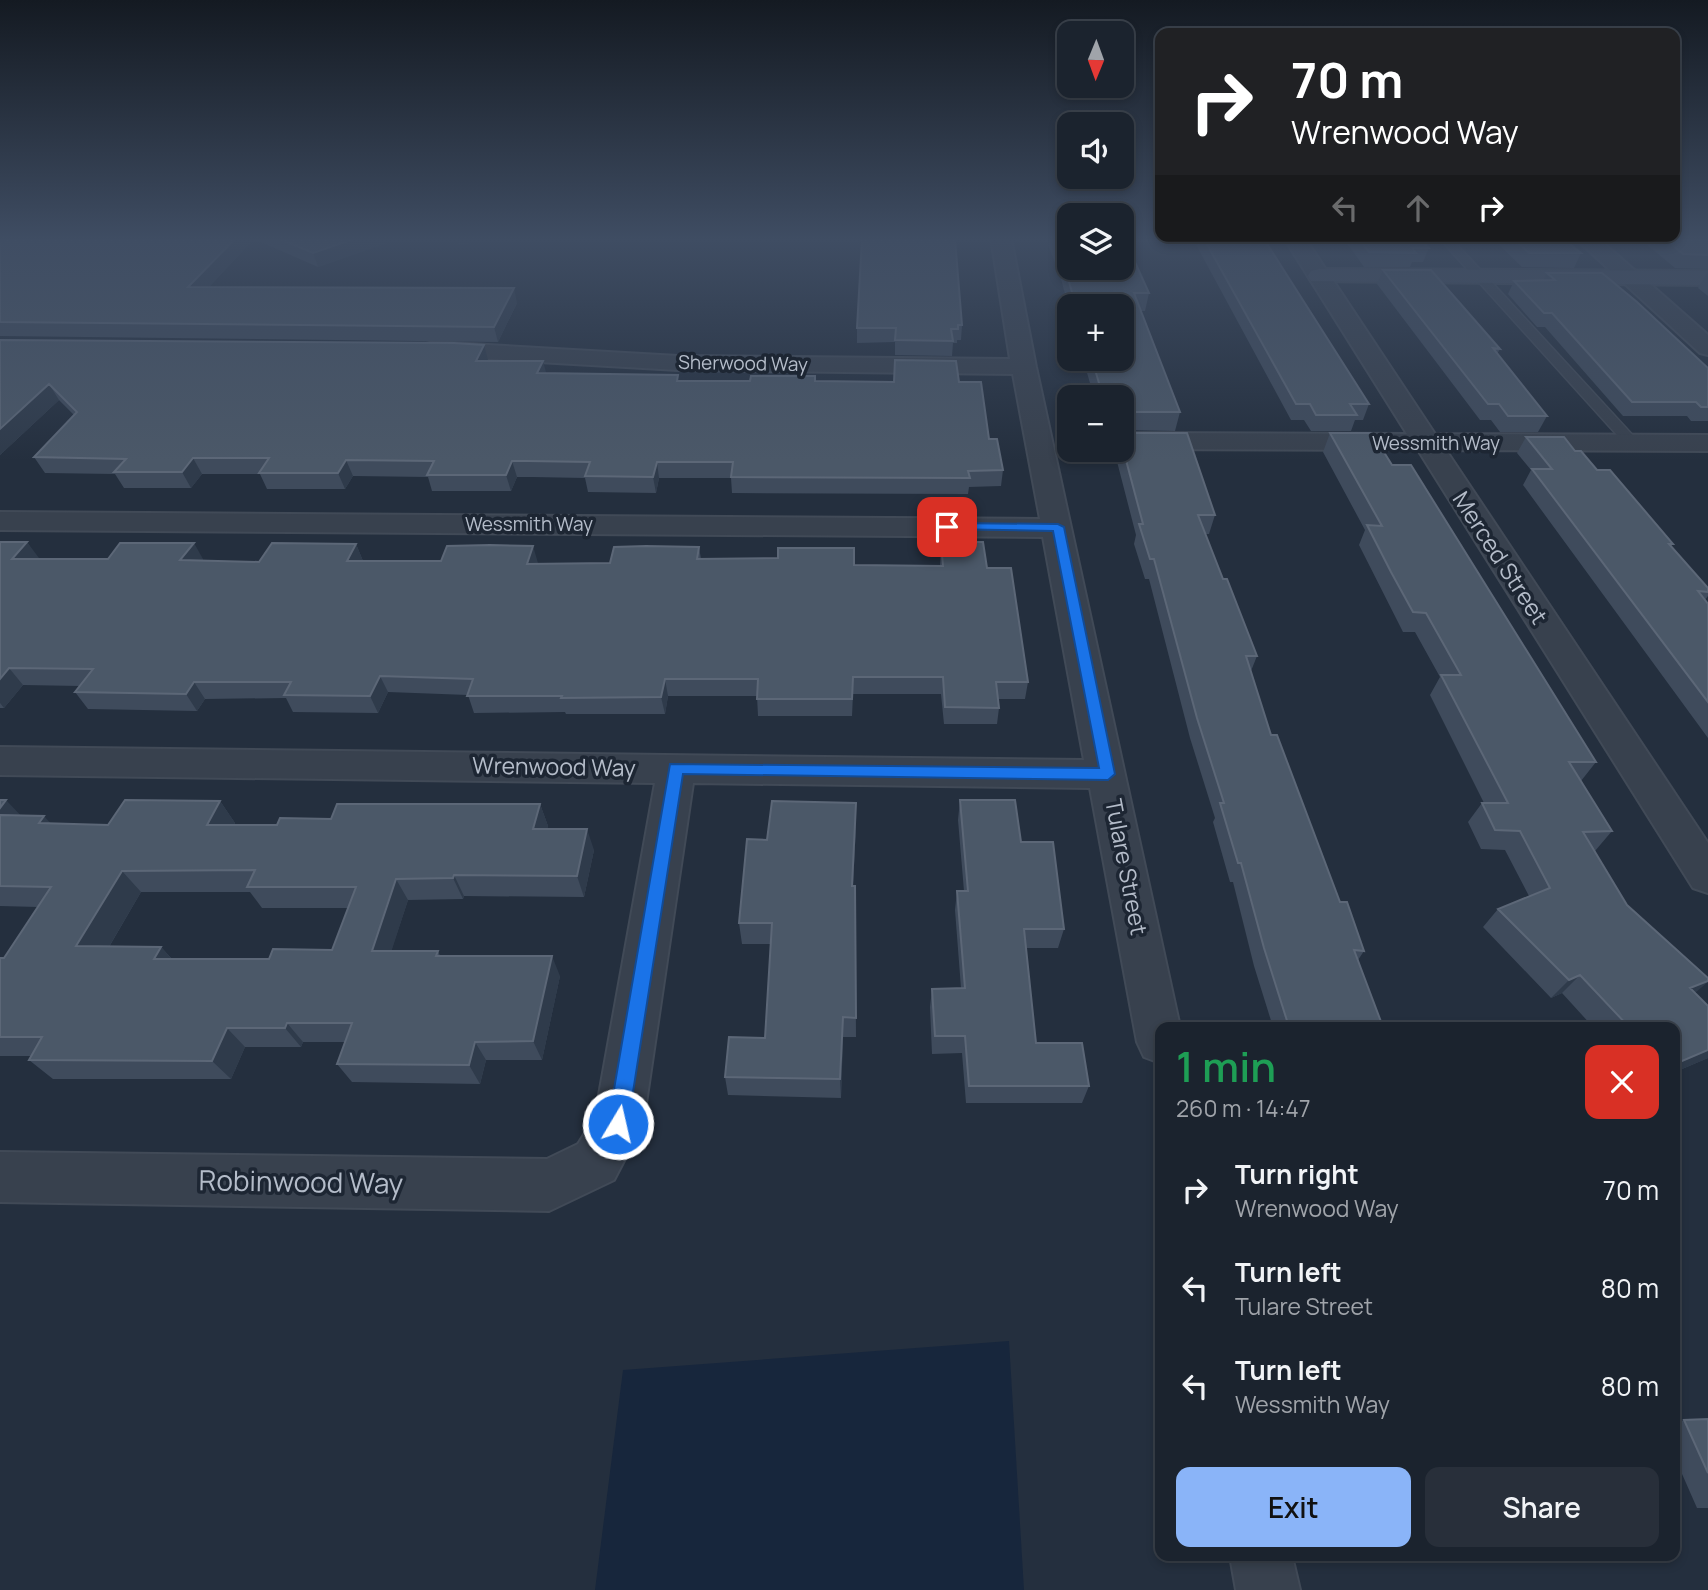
<!DOCTYPE html>
<meta charset="utf-8">
<style>
body{margin:0;font-family:Manrope,sans-serif;background:#282f3a;color:#f1f3f6;height:100vh;display:flex;flex-direction:column;font-size:26px;white-space:nowrap}
*{box-sizing:border-box;margin:0}
p{font-size:23px;color:#a0a4aa}
.icon{flex:none;width:38px;height:38px;fill:none;stroke:currentColor;stroke-width:2;stroke-linecap:round;stroke-linejoin:round}
.map{position:relative;flex:1;overflow:hidden}
.drawer{position:absolute;left:1155px;top:1022px;width:525px;height:539px;display:flex;flex-direction:column;background:#1b232e;border-radius:14px;box-shadow:0 4px 10px #0003,0 0 0 2px #39404a}
.drawer>*{flex:none}
.hud{position:absolute;left:1155px;top:28px;width:525px;height:214px;border-radius:14px;box-shadow:0 4px 10px #0003,0 0 0 2px #39404a;background:#202124;color:#fff;overflow:hidden}
.needle{width:46px;rotate:181deg}
.tools{position:absolute;left:1057px;top:21px;display:grid;gap:14px}
.tools a{display:grid;place-items:center;width:77px;height:77px;border-radius:14px;background:#1b232e;box-shadow:0 4px 10px #0003,0 0 0 2px #39404a;font-size:35px}
.pin{position:absolute;display:grid;place-items:center;width:60px;height:60px;color:#fff;margin:-30px;border-radius:14px;box-shadow:0 4px 10px #0006}
.me{position:absolute;width:77px;margin:-38px;rotate:9deg;stroke-linejoin:round;filter:drop-shadow(0 0 5px #0008)}
.turn{display:flex;align-items:center;gap:24px;height:147px;padding:0 21px;font-size:32px}
.turn .icon{width:91px;height:91px;stroke-width:2.5}
.turn b{display:block;font-size:49px;line-height:60px}
.lanes{display:flex;align-items:center;height:66px;padding:0 21px;background:#0003;justify-content:center;gap:35px;direction:ltr}
.lanes .off{opacity:.35}
.round{display:grid;place-items:center;flex:none;width:74px;height:74px;border-radius:14px;background:#282f3a}
.summary{display:flex;align-items:center;justify-content:space-between;height:119px;padding:0 21px}
h1{font-size:42px;font-weight:600;line-height:52px;color:#1e9e55}
.cta{display:flex;gap:14px;margin-top:auto;padding:14px 21px}
.cta a{flex:1;height:80px;border-radius:14px;background:#8ab4f8;color:#111;font-size:28px;font-weight:600;line-height:80px;text-align:center}
.cta a+a{background:#282f3a;color:#f1f3f6}
ul{padding:0;list-style:none}
li{display:flex;align-items:center;gap:21px;height:98px;padding:0 21px}
li div{flex:1}
li b{display:block;font-size:26px}
li em{font-style:normal}
.map>svg:first-child{display:block}
</style>
<div class="map">
<svg width="1708" height="1590" viewBox="0 0 1708 1590">
<rect width="100%" height="100%" fill="#242f3e"/>
<path fill="#17263c" d="M 1009,1341 L 1024,1590 L 595,1590 L 623,1370 Z"/>
<g fill="none" stroke-linecap="round" stroke-linejoin="round">
<defs>
<path id="lane" d="M 1439,238 L 1451,238 L 1637,440 L 1639,443 L 1637,446 L 1627,446 Z"/>
<path id="street" d="M 991,238 L 1011,238 L 1036,367 L 1180,1027 L 1160,1027 L 1160,1063 L 1144,1057 L 1137,1042 L 1090,788 L 693,783 L 643,1124 L 614,1180 L 549,1211 L 0,1202 L 0,1152 L 547,1159 L 578,1144 L 595,1117 L 655,783 L 0,775 L 0,747 L 1084,760 L 1043,537 L 0,530 L 0,512 L 1040,519 L 1013,374 L 678,370 L 435,356 L 426,354 L 423,349 L 426,344 L 435,342 L 678,356 L 1010,359 Z
M 1284,238 L 1305,238 L 1435,434 L 1708,435 L 1708,451 L 1446,450 L 1708,843 L 1708,893 L 1693,888 L 1418,450 L 1122,449 L 1122,433 L 1407,434 Z
M 1575,238 L 1598,238 L 1708,335 L 1708,355 L 1700,353 Z
M 1230,1556 L 1292,1556 L 1300,1590 L 1236,1590 Z"/>
<path id="secondary" d="M 1319,269 L 1708,271 L 1708,285 L 1311,281 L 1308,276 L 1311,271 Z"/>
</defs>
<use href="#lane" stroke="#414a57" stroke-width="3"/>
<use href="#street" stroke="#414a57" stroke-width="4"/>
<use href="#secondary" stroke="#414a57" stroke-width="4"/>
<use href="#lane" fill="#38414e" fill-rule="evenodd"/>
<use href="#street" fill="#38414e" fill-rule="evenodd"/>
<use href="#secondary" fill="#465061" fill-rule="evenodd"/>
</g>
<path fill="#3f4b5c" fill-rule="evenodd" d="M 0,239 L 398,239 L 318,267 L 254,239 L 208,288 L 517,303 L 498,342 L 0,336 Z
M 1049,239 L 1069,239 L 1128,262 L 1149,293 L 1145,311 L 1141,311 L 1180,412 L 1175,431 L 1123,430 L 1215,515 L 1209,534 L 1205,534 L 1223,579 L 1257,656 L 1251,671 L 1271,735 L 1340,902 L 1364,951 L 1358,960 L 1383,1027 L 1273,1027 L 1254,966 L 1233,882 L 1230,882 L 1213,822 L 1215,818 L 1190,738 L 1149,579 L 1145,579 L 1134,544 L 1136,535 L 1114,450 L 1122,450 L 1122,397 L 1094,397 L 1083,359 L 1122,359 L 1122,306 L 1069,306 L 1069,309 L 1060,275 L 1048,245 Z
M 1193,239 L 1264,239 L 1369,404 L 1363,420 L 1355,420 L 1351,431 L 1311,431 L 1304,420 L 1291,420 Z
M 1344,239 L 1420,239 L 1429,248 L 1423,262 L 1412,262 L 1410,267 L 1364,267 Z
M 1493,239 L 1564,239 L 1581,253 L 1574,268 L 1522,267 Z
M 1640,239 L 1708,239 L 1708,269 L 1675,268 Z
M 1383,270 L 1500,349 L 1497,354 L 1547,416 L 1538,432 L 1500,432 L 1491,420 L 1480,420 L 1377,284 Z
M 1547,273 L 1708,368 L 1708,421 L 1691,421 L 1687,416 L 1623,416 L 1545,327 L 1537,327 L 1508,294 L 1514,281 L 1543,281 Z
M 1707,273 L 1708,273 L 1708,296 L 1698,288 Z
M 962,325 L 961,340 L 957,340 L 957,343 L 953,343 L 952,356 L 895,355 L 895,342 L 857,343 L 857,328 Z
M 0,340 L 488,361 L 546,373 L 679,381 L 750,381 L 815,376 L 815,381 L 959,382 L 989,439 L 1003,470 L 1001,486 L 969,487 L 968,494 L 732,493 L 731,478 L 659,478 L 656,493 L 588,492 L 585,478 L 532,477 L 517,477 L 511,491 L 432,491 L 428,477 L 353,476 L 345,489 L 267,489 L 260,474 L 202,474 L 191,488 L 124,488 L 115,474 L 45,473 L 34,457 L 74,415 L 59,400 L 0,455 Z
M 1330,433 L 1392,465 L 1596,762 L 1581,781 L 1612,831 L 1595,851 L 1627,905 L 1695,993 L 1708,1006 L 1708,1058 L 1675,1072 L 1675,1027 L 1593,1027 L 1562,993 L 1551,998 L 1483,927 L 1498,909 L 1529,896 L 1505,850 L 1481,849 L 1468,822 L 1482,803 L 1484,803 L 1430,695 L 1440,677 L 1415,632 L 1403,632 L 1359,545 L 1365,530 L 1323,452 Z
M 1526,437 L 1575,451 L 1597,470 L 1673,544 L 1671,546 L 1708,588 L 1708,596 L 1705,600 L 1708,604 L 1708,738 L 1523,485 L 1531,470 L 1517,453 Z
M 0,542 L 27,542 L 38,559 L 203,559 L 202,560 L 259,562 L 356,544 L 363,561 L 538,564 L 610,563 L 699,547 L 701,559 L 854,565 L 940,566 L 941,542 L 987,568 L 1028,682 L 1025,699 L 998,699 L 999,708 L 997,724 L 944,724 L 941,694 L 853,694 L 852,716 L 758,716 L 757,696 L 668,696 L 665,714 L 566,714 L 565,712 L 474,713 L 468,695 L 388,692 L 378,713 L 293,712 L 286,698 L 205,699 L 197,711 L 88,709 L 75,692 L 80,686 L 23,685 L 4,708 L 0,708 Z
M 0,800 L 20,815 L 50,823 L 108,825 L 220,801 L 235,823 L 234,825 L 277,825 L 331,819 L 540,804 L 548,826 L 547,829 L 594,850 L 584,897 L 464,896 L 463,899 L 408,900 L 391,951 L 438,951 L 440,956 L 560,976 L 542,1060 L 486,1060 L 480,1084 L 352,1082 L 337,1064 L 345,1042 L 303,1042 L 301,1047 L 245,1047 L 231,1079 L 53,1079 L 29,1060 L 31,1056 L 0,1056 L 0,958 L 4,958 L 38,907 L 0,906 ZM 141,892 L 250,892 L 262,908 L 348,908 L 332,950 L 269,959 L 172,959 L 161,947 L 109,947 Z
M 960,800 L 1021,842 L 1064,929 L 1058,948 L 1026,948 L 1036,1043 L 1089,1086 L 1082,1103 L 966,1103 L 962,1053 L 932,1054 L 930,1007 L 932,989 L 961,988 L 955,910 L 957,891 L 964,891 L 958,820 Z
M 856,825 L 853,886 L 855,886 L 856,1037 L 843,1037 L 841,1098 L 728,1095 L 725,1077 L 765,1038 L 771,944 L 742,944 L 739,923 L 767,840 Z
M 1708,1419 L 1708,1508 L 1697,1508 L 1675,1458 L 1675,1423 L 1684,1420 Z"/>
<path fill="#2f3b4b" d="M 235,239 L 254,239 L 195,302 L 188,287 Z
M 354,239 L 398,239 L 318,267 L 313,253 Z
M 456,239 L 489,239 L 490,240 L 458,245 Z
M 514,288 L 517,303 L 498,342 L 494,327 Z
M 484,345 L 488,360 L 476,361 Z
M 543,361 L 547,376 L 537,373 Z
M 49,384 L 59,400 L 0,455 L 0,429 Z
M 193,458 L 202,474 L 191,488 L 182,472 Z
M 346,460 L 353,476 L 345,489 L 338,473 Z
M 512,461 L 517,477 L 511,491 L 506,475 Z
M 657,462 L 659,478 L 656,493 L 653,477 Z
M 27,542 L 39,558 L 25,575 L 12,559 Z
M 194,543 L 203,559 L 190,576 L 180,560 Z
M 356,544 L 363,561 L 347,561 Z
M 533,546 L 538,563 L 531,580 L 527,564 Z
M 9,668 L 23,685 L 4,708 L 0,703 L 0,679 Z
M 380,676 L 388,692 L 378,713 L 370,696 Z
M 665,679 L 668,696 L 665,714 L 661,697 Z
M 194,682 L 205,699 L 197,711 L 186,694 Z
M 6,800 L 27,822 L 0,820 L 0,808 Z
M 220,801 L 235,823 L 223,846 L 207,825 Z
M 856,803 L 856,825 L 852,908 L 852,886 Z
M 540,804 L 548,826 L 541,850 L 533,829 Z
M 44,816 L 64,838 L 39,823 Z
M 587,829 L 594,850 L 584,897 L 577,876 Z
M 122,871 L 141,892 L 97,967 L 76,946 Z
M 454,875 L 464,896 L 463,899 L 453,878 Z
M 396,879 L 408,900 L 385,971 L 372,951 Z
M 161,947 L 179,967 L 154,959 Z
M 552,956 L 560,976 L 542,1060 L 533,1041 Z
M 1580,975 L 1562,993 L 1551,998 L 1569,980 Z
M 1708,981 L 1708,982 L 1689,998 L 1690,988 Z
M 843,1017 L 843,1037 L 841,1098 L 840,1079 Z
M 287,1023 L 303,1042 L 301,1047 L 285,1028 Z
M 227,1028 L 245,1047 L 231,1079 L 212,1061 Z
M 475,1042 L 486,1060 L 480,1084 L 469,1065 Z
M 1708,1050 L 1708,1058 L 1675,1072 L 1675,1064 Z"/>
<path fill="#4b5868" stroke="#5c6777" stroke-width="2" fill-rule="evenodd" d="M 0,239 L 235,239 L 188,287 L 514,288 L 494,327 L 0,322 Z
M 280,239 L 354,239 L 313,253 Z
M 862,239 L 955,239 L 962,325 L 958,325 L 958,329 L 951,329 L 953,341 L 895,340 L 896,328 L 857,328 Z
M 1054,239 L 1069,239 L 1069,268 L 1122,268 L 1122,250 L 1123,250 L 1128,262 L 1135,262 L 1149,293 L 1134,293 L 1180,412 L 1126,412 L 1123,414 L 1123,430 L 1126,433 L 1187,433 L 1215,515 L 1198,515 L 1223,579 L 1227,579 L 1257,656 L 1246,656 L 1271,735 L 1277,735 L 1340,902 L 1347,902 L 1364,951 L 1354,950 L 1383,1027 L 1289,1027 L 1264,948 L 1241,863 L 1238,863 L 1220,803 L 1224,803 L 1197,718 L 1154,559 L 1150,559 L 1139,524 L 1143,524 L 1122,445 L 1122,397 L 1103,397 L 1092,359 L 1122,359 L 1122,306 L 1076,306 L 1062,258 Z
M 1204,239 L 1264,239 L 1369,404 L 1350,404 L 1357,415 L 1316,415 L 1310,404 L 1296,404 Z
M 1359,239 L 1420,239 L 1429,248 L 1412,248 L 1416,253 L 1369,252 Z
M 1514,239 L 1564,239 L 1581,253 L 1529,253 Z
M 1665,239 L 1708,239 L 1708,255 L 1683,254 Z
M 1383,270 L 1431,270 L 1500,349 L 1493,348 L 1547,416 L 1508,416 L 1499,404 L 1488,404 Z
M 1547,273 L 1602,273 L 1637,302 L 1708,368 L 1708,407 L 1701,407 L 1696,402 L 1632,402 L 1552,313 L 1544,313 L 1514,281 L 1555,280 Z
M 0,340 L 454,343 L 484,345 L 476,361 L 543,361 L 537,373 L 678,375 L 677,381 L 750,381 L 751,376 L 815,376 L 815,381 L 894,382 L 895,360 L 956,361 L 959,382 L 981,382 L 989,439 L 997,439 L 1003,470 L 968,471 L 970,478 L 731,477 L 733,462 L 657,462 L 653,477 L 585,476 L 590,462 L 528,461 L 512,461 L 506,475 L 427,475 L 434,461 L 346,460 L 338,473 L 259,473 L 269,458 L 193,458 L 182,472 L 114,472 L 126,459 L 34,457 L 77,412 L 49,384 L 0,429 Z
M 1330,433 L 1372,433 L 1392,465 L 1411,465 L 1596,762 L 1569,762 L 1612,831 L 1583,832 L 1627,905 L 1708,978 L 1708,981 L 1690,988 L 1708,1006 L 1708,1050 L 1675,1064 L 1675,1027 L 1629,1027 L 1580,975 L 1569,980 L 1498,909 L 1550,888 L 1520,831 L 1495,830 L 1482,803 L 1508,803 L 1441,675 L 1461,675 L 1426,613 L 1413,612 L 1391,572 L 1367,525 L 1382,526 Z
M 1526,437 L 1564,437 L 1575,451 L 1581,451 L 1597,470 L 1610,470 L 1673,544 L 1669,544 L 1708,588 L 1708,592 L 1698,591 L 1708,604 L 1708,702 L 1532,469 L 1552,469 Z
M 0,542 L 27,542 L 12,559 L 108,559 L 120,543 L 194,543 L 180,560 L 259,562 L 272,543 L 356,544 L 347,561 L 441,561 L 447,546 L 490,545 L 533,546 L 527,564 L 610,563 L 614,547 L 646,546 L 699,547 L 697,559 L 778,558 L 778,548 L 854,548 L 854,565 L 943,566 L 941,542 L 983,542 L 987,568 L 1011,568 L 1028,682 L 996,682 L 999,708 L 945,707 L 943,677 L 853,677 L 852,699 L 757,699 L 758,679 L 665,679 L 661,697 L 561,698 L 562,696 L 467,696 L 473,679 L 380,676 L 370,696 L 284,695 L 291,682 L 194,682 L 186,694 L 75,692 L 93,669 L 9,668 L 0,679 Z
M 0,800 L 6,800 L 0,808 Z
M 125,800 L 220,801 L 207,825 L 277,825 L 280,818 L 331,819 L 337,804 L 540,804 L 533,829 L 587,829 L 577,876 L 454,875 L 453,878 L 396,879 L 372,951 L 438,951 L 436,956 L 552,956 L 533,1041 L 475,1042 L 469,1065 L 337,1064 L 352,1023 L 287,1023 L 285,1028 L 227,1028 L 212,1061 L 29,1060 L 42,1037 L 0,1037 L 0,958 L 4,958 L 51,887 L 0,886 L 0,815 L 44,816 L 39,823 L 108,825 ZM 255,870 L 247,887 L 356,887 L 332,950 L 273,949 L 269,959 L 154,959 L 161,947 L 76,946 L 122,871 Z
M 960,800 L 1015,800 L 1021,842 L 1053,842 L 1064,929 L 1024,929 L 1036,1043 L 1082,1043 L 1089,1086 L 969,1086 L 965,1036 L 935,1036 L 932,989 L 965,988 L 957,891 L 968,891 Z
M 772,801 L 856,803 L 852,886 L 855,886 L 856,1018 L 843,1017 L 840,1079 L 725,1077 L 729,1037 L 765,1038 L 772,923 L 739,923 L 747,839 L 767,840 Z
M 1708,1419 L 1708,1473 L 1684,1420 Z"/>
<linearGradient id="sky" x2="0" y2="1"><stop stop-color="#141a22"/><stop offset="0.52" stop-color="#3f4d63"/><stop offset="1" stop-color="#3f4d63" stop-opacity="0"/></linearGradient>
<rect width="1708" height="461" fill="url(#sky)"/>
<path fill="#1a73e8" stroke="#114b97" stroke-width="2" d="M 947,523 L 1058,524 L 1064,527 L 1115,774 L 1108,780 L 683,774 L 628,1124 L 625,1131 L 618,1133 L 611,1131 L 608,1124 L 670,764 L 1099,768 L 1053,531 L 942,529 L 940,527 Z"/>
<g text-anchor="middle" stroke-width="7" stroke-linejoin="round" paint-order="stroke">
<g font-size="19" fill="#b4bcc9" stroke="#1d2633">
<text transform="translate(743 363) rotate(1)" y="7">Sherwood Way</text>
<text x="1436" y="450">Wessmith Way</text>
<text x="529" y="531">Wessmith Way</text>
</g>
<g font-size="23" fill="#b4bcc9" stroke="#1d2633">
<text transform="translate(1500 558) rotate(57)" y="8">Merced Street</text>
<text transform="translate(554 767) rotate(1)" y="8">Wrenwood Way</text>
<text transform="translate(1126 867) rotate(79)" y="8">Tulare Street</text>
</g>
<g font-size="28" fill="#b4bcc9" stroke="#1d2633">
<text transform="translate(301 1182) rotate(1)" y="10">Robinwood Way</text>
</g>
</g>
</svg>
<div class="tools">
<a><svg class="needle" viewBox="-14 -14 28 28"><path d="M0-13l5 13h-10z" fill="#e53935"/><path d="M0 13l5-13h-10z" fill="#a0a4aa"/></svg></a>
<a><svg class="icon" aria-label="sound" viewBox="0 0 24 24"><path d="M4 9h4l5-4v14l-5-4H4zM17 9q2 3 0 6"/></svg></a>
<a><svg class="icon" aria-label="layers" viewBox="0 0 24 24"><path d="M12 4l9 5-9 5-9-5zM3 14l9 5 9-5"/></svg></a>
<a>+</a>
<a>−</a>
</div>
<div class="pin" style="left:947px;top:527px;background:#d93025"><svg class="icon" aria-label="arrive" viewBox="0 0 24 24"><path d="M6 21V4h12l-3 4 3 4H6"/></svg></div>
<svg class="me" style="left:618px;top:1124px" viewBox="-20 -20 40 40"><circle r="17" fill="#1a73e8" stroke="#fff" stroke-width="3"/><path d="M0-11L8 9 0 5-8 9z" fill="#fff"/></svg>
<div class="hud">
<div class="turn"><svg class="icon" aria-label="right" viewBox="0 0 24 24"><path d="M7 20v-9h11M14 6l5 5-5 5"/></svg><div><b>70 m</b>Wrenwood Way</div></div>
<div class="lanes"><svg class="icon off" aria-label="left" viewBox="0 0 24 24"><path d="M17 20v-9H6M10 6l-5 5 5 5"/></svg><svg class="icon off" aria-label="ahead" viewBox="0 0 24 24"><path d="M12 20V5M6 11l6-6 6 6"/></svg><svg class="icon" aria-label="right" viewBox="0 0 24 24"><path d="M7 20v-9h11M14 6l5 5-5 5"/></svg></div>
</div>
<section class="drawer">
<div class="summary"><div><h1>1 min</h1><p>260 m · 14:47</p></div><a class="round" style="background:#d93025;color:#fff"><svg class="icon" aria-label="close" viewBox="0 0 24 24"><path d="M6 6l12 12M18 6L6 18"/></svg></a></div>
<ul>
<li><svg class="icon" aria-label="right" viewBox="0 0 24 24"><path d="M7 20v-9h11M14 6l5 5-5 5"/></svg><div><b>Turn right</b><p>Wrenwood Way</p></div><em>70 m</em></li>
<li><svg class="icon" aria-label="left" viewBox="0 0 24 24"><path d="M17 20v-9H6M10 6l-5 5 5 5"/></svg><div><b>Turn left</b><p>Tulare Street</p></div><em>80 m</em></li>
<li><svg class="icon" aria-label="left" viewBox="0 0 24 24"><path d="M17 20v-9H6M10 6l-5 5 5 5"/></svg><div><b>Turn left</b><p>Wessmith Way</p></div><em>80 m</em></li>
</ul>
<div class="cta"><a>Exit</a><a>Share</a></div>
</section>
</div>
